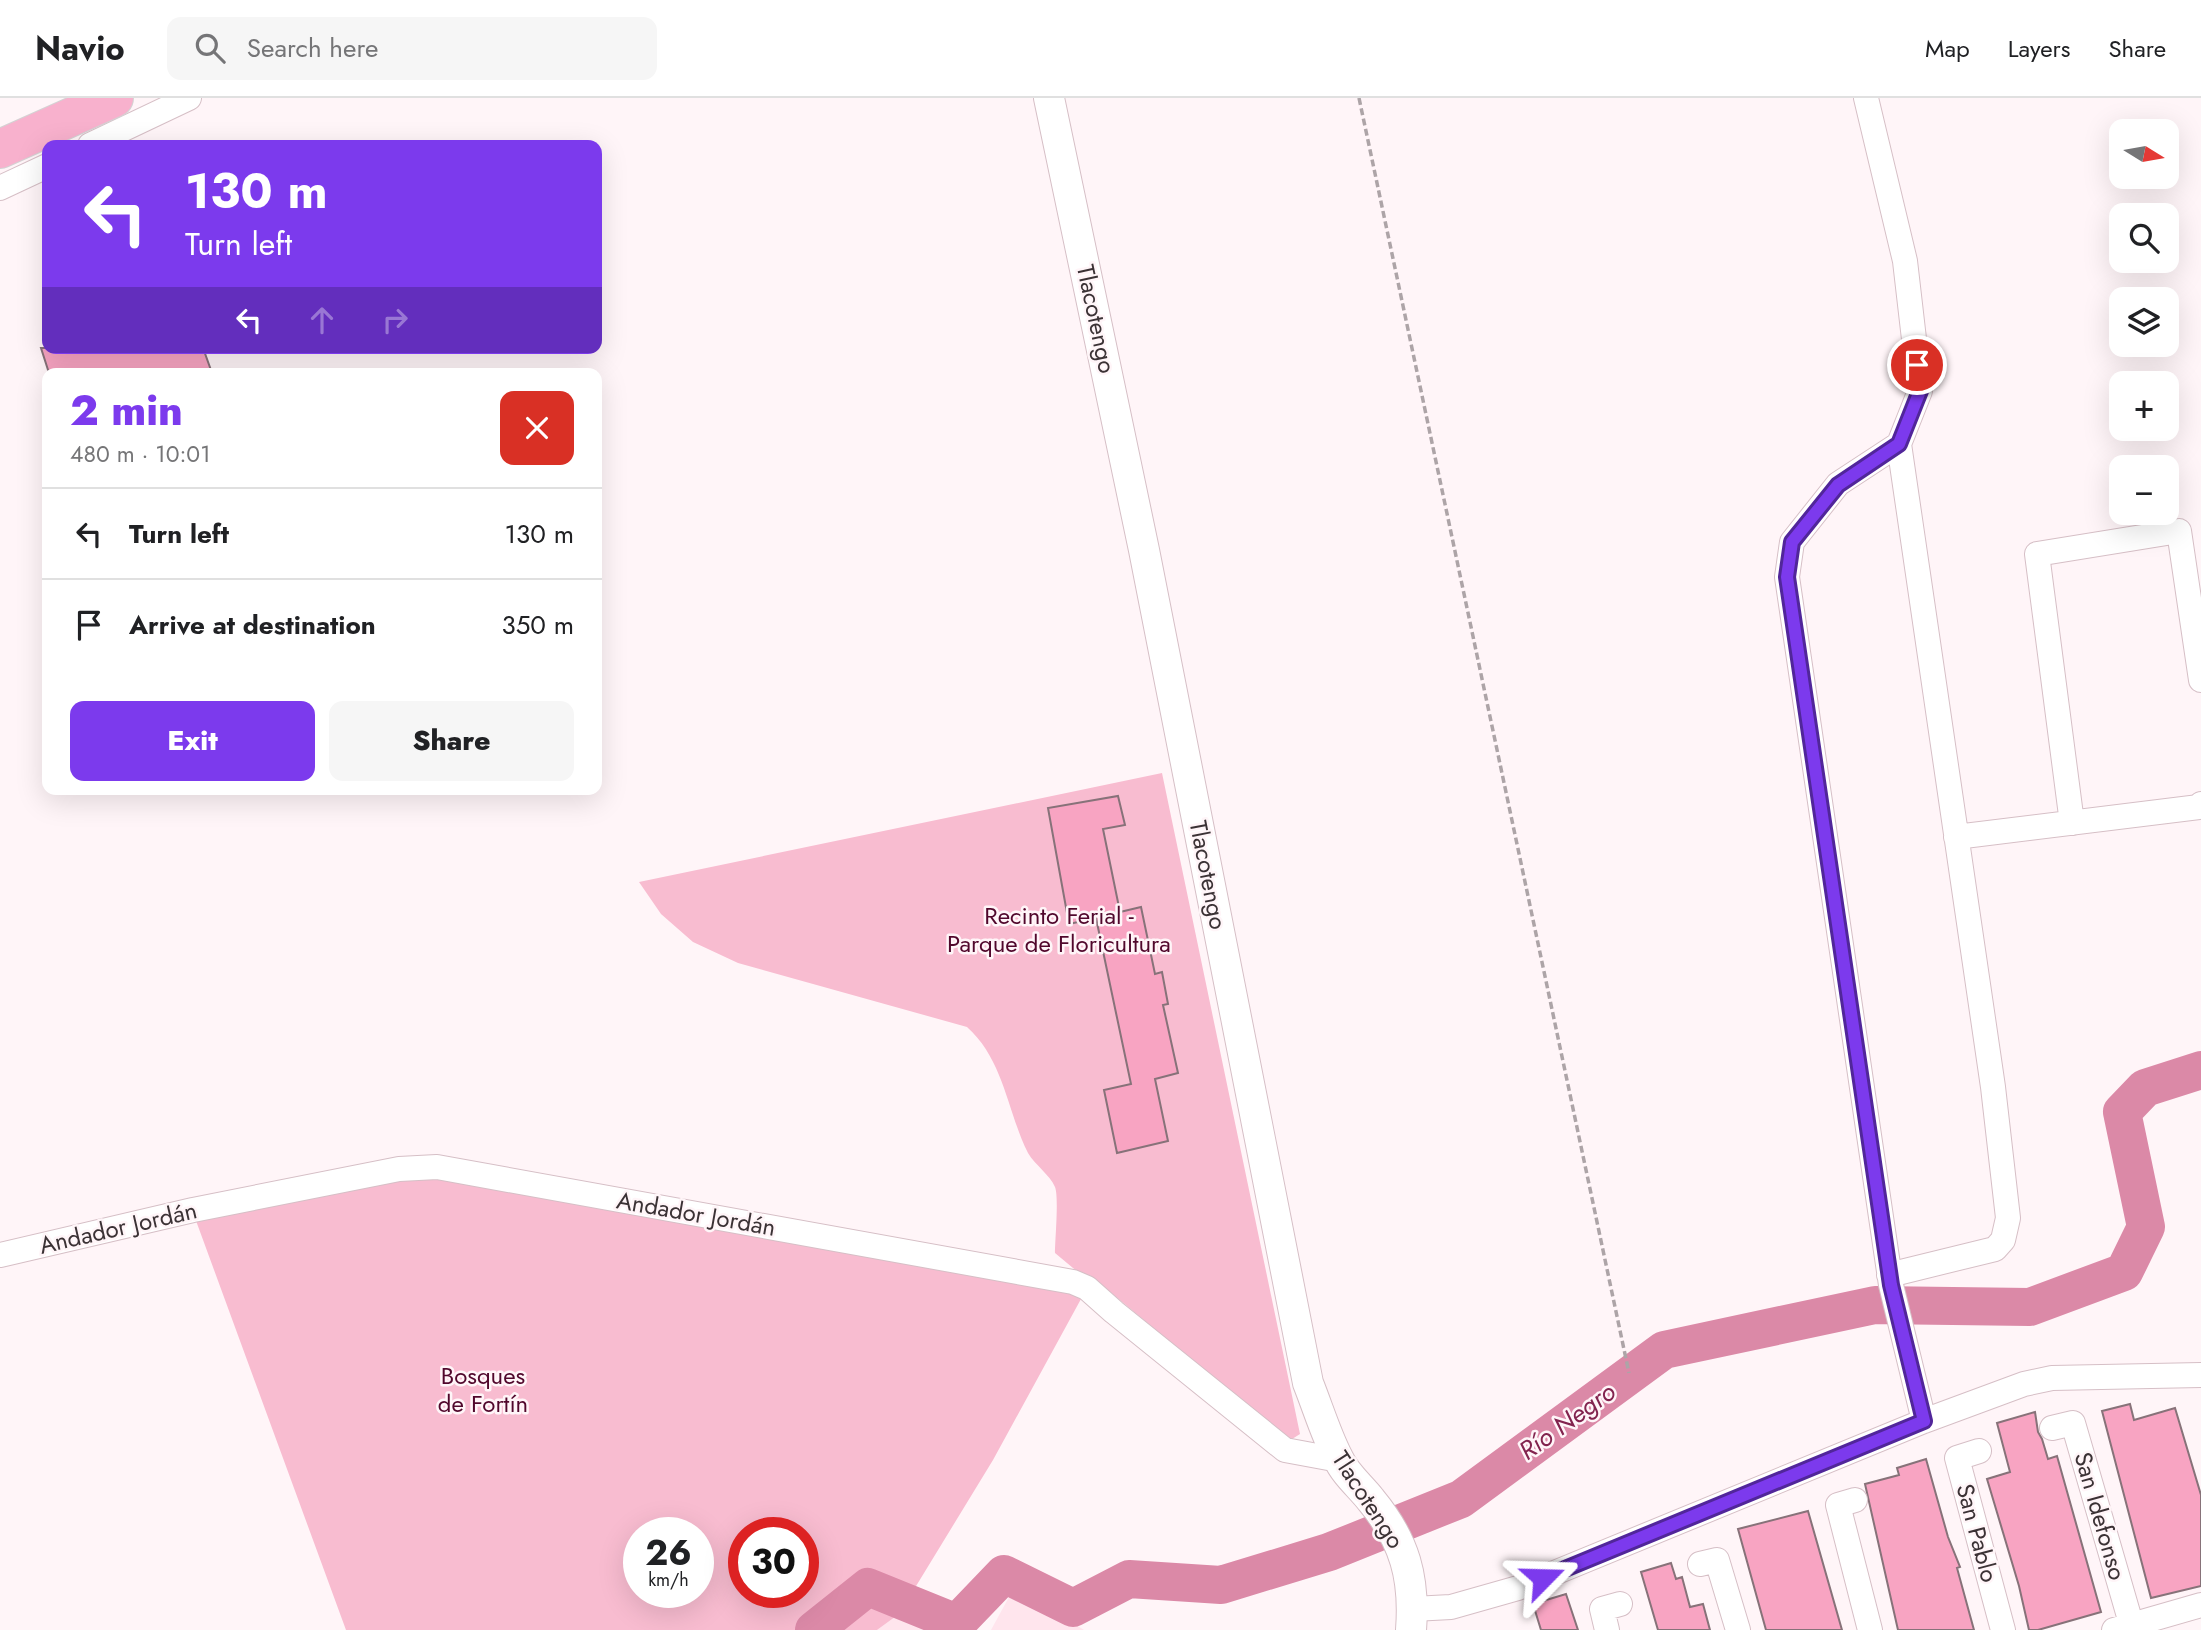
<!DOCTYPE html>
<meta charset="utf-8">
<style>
body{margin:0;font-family:Jost,sans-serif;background:#f6f6f6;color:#202124;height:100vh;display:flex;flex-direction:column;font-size:26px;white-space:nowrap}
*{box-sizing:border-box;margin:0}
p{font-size:23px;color:#757577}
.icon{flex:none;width:38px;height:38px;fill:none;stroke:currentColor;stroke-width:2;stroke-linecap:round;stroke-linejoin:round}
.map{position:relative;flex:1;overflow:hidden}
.sheet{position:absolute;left:42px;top:270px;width:560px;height:427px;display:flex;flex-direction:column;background:#fff;border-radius:14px;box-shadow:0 7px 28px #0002}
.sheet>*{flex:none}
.guide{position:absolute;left:42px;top:42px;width:560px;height:214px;border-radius:14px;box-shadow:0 7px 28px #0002;background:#7c3aed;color:#fff;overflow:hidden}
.needle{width:46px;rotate:101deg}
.controls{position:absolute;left:2109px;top:21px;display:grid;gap:14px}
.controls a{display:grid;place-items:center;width:70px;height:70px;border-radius:14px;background:#fff;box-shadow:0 7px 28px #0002;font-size:35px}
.speed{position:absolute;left:623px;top:1419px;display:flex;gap:14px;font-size:35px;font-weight:700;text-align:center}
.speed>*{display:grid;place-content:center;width:91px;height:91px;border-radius:50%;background:#fff;box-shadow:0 7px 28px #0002;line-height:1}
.speed small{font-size:18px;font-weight:400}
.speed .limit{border:10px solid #d22;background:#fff;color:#111}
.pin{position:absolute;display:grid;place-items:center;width:60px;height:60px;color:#fff;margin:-30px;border:4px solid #fff;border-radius:50%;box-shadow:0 2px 7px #0007}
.me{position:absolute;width:77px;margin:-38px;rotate:68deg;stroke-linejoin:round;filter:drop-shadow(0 0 5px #0008)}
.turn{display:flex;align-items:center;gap:24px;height:147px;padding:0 28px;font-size:32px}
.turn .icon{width:91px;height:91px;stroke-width:2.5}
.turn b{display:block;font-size:49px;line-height:60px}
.lanes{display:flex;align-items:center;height:66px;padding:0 28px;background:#0003;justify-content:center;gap:35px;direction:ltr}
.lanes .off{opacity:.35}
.round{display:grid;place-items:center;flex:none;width:74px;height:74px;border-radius:14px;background:#f6f6f6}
.overview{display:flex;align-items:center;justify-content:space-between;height:119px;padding:0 28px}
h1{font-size:42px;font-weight:800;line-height:52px;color:#7c3aed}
.primary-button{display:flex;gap:14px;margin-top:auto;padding:14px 28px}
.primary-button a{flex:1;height:80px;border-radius:14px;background:#7c3aed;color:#fff;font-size:28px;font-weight:800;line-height:80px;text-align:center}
.primary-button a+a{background:#f6f6f6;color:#202124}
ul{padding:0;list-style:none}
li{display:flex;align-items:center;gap:21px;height:91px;padding:0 28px;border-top:2px solid #e0e0e0}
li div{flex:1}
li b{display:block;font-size:26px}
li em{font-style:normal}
header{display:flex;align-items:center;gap:42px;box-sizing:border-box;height:98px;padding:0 35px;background:#fff;border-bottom:2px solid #e0e0e0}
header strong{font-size:33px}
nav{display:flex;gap:38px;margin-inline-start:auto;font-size:24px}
.search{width:490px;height:63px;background:#f6f6f6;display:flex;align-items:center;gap:18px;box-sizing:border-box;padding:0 24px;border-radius:14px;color:#757577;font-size:26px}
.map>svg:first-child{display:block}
</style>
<header>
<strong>Navio</strong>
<div class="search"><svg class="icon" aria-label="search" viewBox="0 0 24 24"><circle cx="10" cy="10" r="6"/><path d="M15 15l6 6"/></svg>Search here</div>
<nav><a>Map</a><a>Layers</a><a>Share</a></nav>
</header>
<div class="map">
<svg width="2201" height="1532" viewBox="0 0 2201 1532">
<rect width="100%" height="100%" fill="#fff5f8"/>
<path fill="#ffe5ed" d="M 1015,1488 L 1084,1532 L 991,1532 Z
M 899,1516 L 926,1532 L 877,1532 Z"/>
<path fill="#f8bcd0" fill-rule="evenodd" d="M 1162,675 L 1300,1336 L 1289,1343 L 1091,1178 L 1079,1175 L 1055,1155 C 1055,1142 1059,1099 1055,1089 C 1050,1077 1035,1067 1028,1055 C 1007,1013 1004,962 967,929 L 738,865 L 693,844 L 661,816 L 639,784 Z
M 437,1069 L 1087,1190 L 993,1362 L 899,1516 L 877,1532 L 346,1532 L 195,1120 ZM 639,1435 L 698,1435 L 698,1494 L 639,1494 ZM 744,1435 L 803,1435 L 803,1494 L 744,1494 Z"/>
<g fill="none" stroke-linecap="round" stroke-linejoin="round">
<path stroke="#db89a7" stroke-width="38" d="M 814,1532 L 868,1489 L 957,1525 L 1004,1476 L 1073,1510 L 1129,1481 L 1221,1487 L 1329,1454 L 1461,1401 L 1664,1252 L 1875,1207 L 2030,1209 L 2124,1174 L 2146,1129 L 2122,1014 L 2145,990 L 2201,972"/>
</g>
<path fill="#f8a4c2" stroke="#877279" stroke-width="2" d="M 41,250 L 203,250 L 212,275 L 49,275 Z
M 1118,698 L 1125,727 L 1103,731 L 1120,814 L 1141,809 L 1155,876 L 1162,874 L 1168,906 L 1163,907 L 1178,975 L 1155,981 L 1168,1043 L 1117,1055 L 1104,992 L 1131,986 L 1096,820 L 1069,826 L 1048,710 Z
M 2130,1306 L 2134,1322 L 2175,1310 L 2201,1397 L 2201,1488 L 2151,1500 L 2102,1313 Z
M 2035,1314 L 2038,1334 L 2042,1341 L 2048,1361 L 2057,1358 L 2101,1514 L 2038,1532 L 2029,1532 L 2019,1488 L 1987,1381 L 2010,1374 L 1997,1325 Z
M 1926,1361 L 1948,1439 L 1960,1469 L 1957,1470 L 1974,1532 L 1898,1532 L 1865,1386 L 1899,1377 L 1897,1370 Z
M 1808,1413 L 1842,1532 L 1766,1532 L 1738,1431 Z
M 1671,1465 L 1676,1481 L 1682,1479 L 1690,1509 L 1703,1506 L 1710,1532 L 1658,1532 L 1641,1474 Z
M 1566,1496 L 1578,1532 L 1541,1532 L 1533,1506 Z"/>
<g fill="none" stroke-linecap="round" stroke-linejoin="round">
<defs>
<path id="minor" d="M 1866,0 L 1905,163 L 1920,293 L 1899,346 L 1993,989 L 2008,1120 L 2003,1142 L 1995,1151 L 1889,1177
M 90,47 L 189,0
M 0,90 L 47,68
M 1899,346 L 1838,386 L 1792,444 L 1787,479 L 1891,1187 L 1924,1323
M 2072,725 L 2037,456 L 2179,433 L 2201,582
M 1956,739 L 2199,709 L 2201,706
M 0,1157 L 193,1112 L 399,1071 L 437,1069 L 1073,1184 L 1087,1190 L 1114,1214 L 1285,1352 L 1339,1362
M 2052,1330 L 2073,1325 L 2133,1532
M 1979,1353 L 1957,1360 L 2003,1532
M 1855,1402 L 1838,1407 L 1870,1532
M 1700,1466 L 1717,1462 L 1738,1532
M 1413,1511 L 1451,1509 L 1518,1490 L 1924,1323 L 2024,1286 L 2052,1280 L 2201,1277
M 1607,1532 L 1602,1511 L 1620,1506
M 2114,1532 L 2201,1507"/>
<path id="tertiary" d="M 1049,0 L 1144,452 L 1308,1285 C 1318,1310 1326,1337 1338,1360 C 1345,1376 1361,1389 1371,1402 C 1405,1443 1415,1480 1411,1532"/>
<path id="primary" d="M 0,51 L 114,0"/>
</defs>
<use href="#minor" stroke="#d6bfc6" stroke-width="26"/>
<use href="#tertiary" stroke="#d6bfc6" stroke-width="32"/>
<use href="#primary" stroke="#d4d2d3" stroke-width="40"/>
<path stroke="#ada4a7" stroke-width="3.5" stroke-dasharray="7 3.5" stroke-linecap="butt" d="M 1359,0 L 1629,1275"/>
<use href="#minor" stroke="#fff" stroke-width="24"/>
<use href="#tertiary" stroke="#fff" stroke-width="30"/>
<use href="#primary" stroke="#f8b1cd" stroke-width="38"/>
</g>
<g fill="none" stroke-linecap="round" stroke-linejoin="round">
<defs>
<path id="route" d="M 1543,1480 L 1924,1323 L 1891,1187 L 1787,479 L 1792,444 L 1838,387 L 1899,346 L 1920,293 L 1917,267"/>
</defs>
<use href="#route" stroke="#51269a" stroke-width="18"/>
<use href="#route" stroke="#7c3aed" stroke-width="12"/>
</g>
<g text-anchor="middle" stroke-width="5" stroke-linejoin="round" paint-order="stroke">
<g font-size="24" fill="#3b3235" stroke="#fff5f8">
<text transform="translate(1096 221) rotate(78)" y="8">Tlacotengo</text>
<text transform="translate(1208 777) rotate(79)" y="8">Tlacotengo</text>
<text transform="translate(696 1116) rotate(10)" y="8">Andador Jordán</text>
<text transform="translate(118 1130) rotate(-13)" y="8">Andador Jordán</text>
<text transform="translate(1368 1402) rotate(57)" y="8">Tlacotengo</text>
<text transform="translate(2100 1418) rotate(74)" y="8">San Idefonso</text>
<text transform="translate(1977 1435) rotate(75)" y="8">San Pablo</text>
</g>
<g font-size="24" fill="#51072c" stroke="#fff5f8">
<text x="1059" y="826">Recinto Ferial -<tspan x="1059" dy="28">Parque de Floricultura</tspan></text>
<text x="483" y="1286">Bosques<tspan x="483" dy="28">de Fortín</tspan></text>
</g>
<g font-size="26" font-style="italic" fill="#82234e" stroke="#fff5f8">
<text transform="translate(1567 1323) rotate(-36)" y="9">Río Negro</text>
</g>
</g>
</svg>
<div class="controls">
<a><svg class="needle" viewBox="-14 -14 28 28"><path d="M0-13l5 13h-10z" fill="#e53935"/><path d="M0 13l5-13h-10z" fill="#757577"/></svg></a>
<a><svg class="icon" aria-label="search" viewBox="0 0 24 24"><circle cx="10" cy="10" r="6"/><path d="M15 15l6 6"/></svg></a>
<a><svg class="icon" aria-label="layers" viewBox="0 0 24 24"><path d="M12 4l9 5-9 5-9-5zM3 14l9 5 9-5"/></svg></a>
<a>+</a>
<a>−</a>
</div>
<div class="speed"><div>26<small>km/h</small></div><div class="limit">30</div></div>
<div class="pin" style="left:1917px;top:267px;background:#d93025"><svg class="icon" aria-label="arrive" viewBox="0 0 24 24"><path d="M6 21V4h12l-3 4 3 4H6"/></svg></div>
<svg class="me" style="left:1543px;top:1480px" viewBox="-20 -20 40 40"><path d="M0-17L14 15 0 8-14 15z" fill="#7c3aed" stroke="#fff" stroke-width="4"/></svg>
<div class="guide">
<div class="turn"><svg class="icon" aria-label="left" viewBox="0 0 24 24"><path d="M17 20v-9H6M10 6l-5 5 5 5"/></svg><div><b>130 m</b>Turn left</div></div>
<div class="lanes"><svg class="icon" aria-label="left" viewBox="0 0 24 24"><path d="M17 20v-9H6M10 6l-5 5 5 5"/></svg><svg class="icon off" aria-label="ahead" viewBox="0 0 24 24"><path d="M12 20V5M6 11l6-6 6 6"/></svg><svg class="icon off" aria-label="right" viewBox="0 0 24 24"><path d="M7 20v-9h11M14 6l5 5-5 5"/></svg></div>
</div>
<section class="sheet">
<div class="overview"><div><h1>2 min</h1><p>480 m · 10:01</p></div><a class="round" style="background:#d93025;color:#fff"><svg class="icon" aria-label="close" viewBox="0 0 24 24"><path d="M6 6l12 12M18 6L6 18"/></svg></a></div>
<ul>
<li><svg class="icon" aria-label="left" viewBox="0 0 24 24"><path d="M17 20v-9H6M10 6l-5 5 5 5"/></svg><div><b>Turn left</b></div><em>130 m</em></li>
<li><svg class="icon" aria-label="arrive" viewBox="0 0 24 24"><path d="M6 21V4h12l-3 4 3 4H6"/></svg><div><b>Arrive at destination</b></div><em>350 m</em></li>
</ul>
<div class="primary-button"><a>Exit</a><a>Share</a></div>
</section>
</div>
